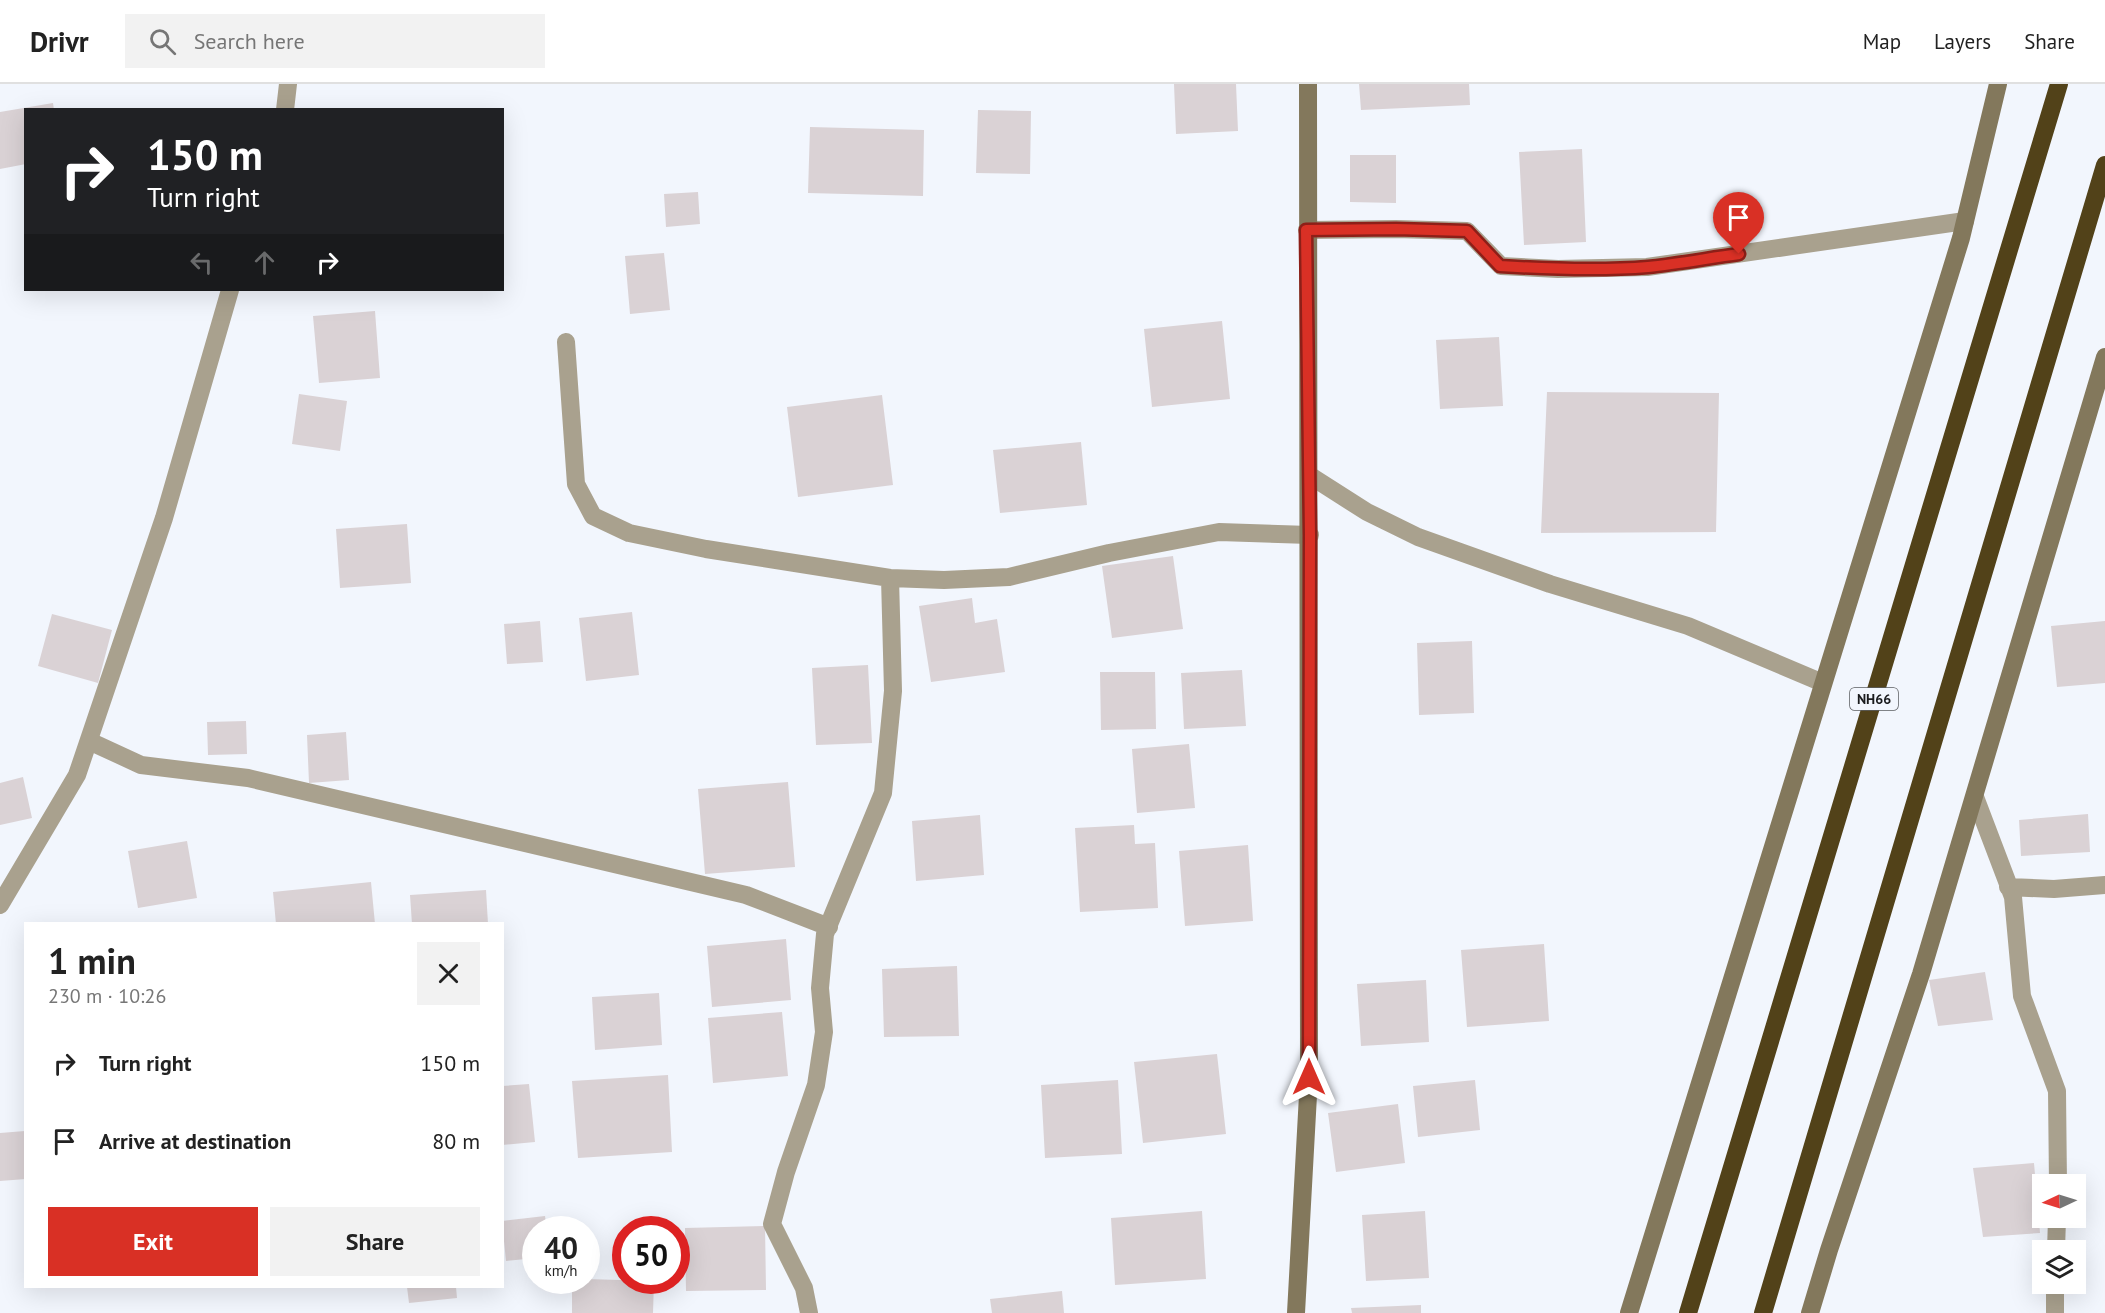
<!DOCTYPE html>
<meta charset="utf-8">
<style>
body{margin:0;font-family:"PT Sans",sans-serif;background:#f2f2f2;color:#222;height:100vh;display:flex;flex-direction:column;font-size:22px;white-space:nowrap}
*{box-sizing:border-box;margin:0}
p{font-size:20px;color:#767676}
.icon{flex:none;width:33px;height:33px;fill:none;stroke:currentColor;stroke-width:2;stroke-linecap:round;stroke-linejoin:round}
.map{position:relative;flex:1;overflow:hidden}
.sheet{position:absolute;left:24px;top:838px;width:480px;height:366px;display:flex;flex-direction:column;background:#fff;border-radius:0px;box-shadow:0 6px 24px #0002}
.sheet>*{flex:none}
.hud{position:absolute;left:24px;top:24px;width:480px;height:183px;border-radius:0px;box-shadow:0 6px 24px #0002;background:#202124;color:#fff;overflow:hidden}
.needle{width:39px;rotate:266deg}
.controls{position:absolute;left:2032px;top:1090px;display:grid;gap:12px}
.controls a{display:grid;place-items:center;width:54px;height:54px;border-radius:0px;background:#fff;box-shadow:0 6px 24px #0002;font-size:30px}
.speed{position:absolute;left:522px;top:1132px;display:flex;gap:12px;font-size:30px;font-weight:700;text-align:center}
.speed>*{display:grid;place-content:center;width:78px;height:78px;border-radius:50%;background:#fff;box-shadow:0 6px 24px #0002;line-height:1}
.speed small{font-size:15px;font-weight:400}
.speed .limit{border:9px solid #d22;background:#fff;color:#111}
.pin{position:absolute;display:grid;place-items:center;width:51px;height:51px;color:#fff;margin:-62px -26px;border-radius:50% 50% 50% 0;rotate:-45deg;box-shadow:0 0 6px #0007}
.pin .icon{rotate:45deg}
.me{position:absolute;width:66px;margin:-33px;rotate:0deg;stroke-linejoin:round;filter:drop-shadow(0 0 4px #0008)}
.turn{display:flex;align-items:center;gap:21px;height:126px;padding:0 24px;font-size:27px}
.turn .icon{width:78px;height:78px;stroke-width:2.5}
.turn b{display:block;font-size:42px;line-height:51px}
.lanes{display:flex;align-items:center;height:57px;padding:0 24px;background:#0003;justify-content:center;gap:30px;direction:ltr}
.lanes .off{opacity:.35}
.round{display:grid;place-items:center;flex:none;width:63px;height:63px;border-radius:0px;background:#f2f2f2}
.overview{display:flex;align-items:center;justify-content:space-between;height:102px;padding:0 24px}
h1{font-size:36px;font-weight:700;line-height:45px}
.cta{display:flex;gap:12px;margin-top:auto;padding:12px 24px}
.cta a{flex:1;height:69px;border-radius:0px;background:#d93025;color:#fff;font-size:24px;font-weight:700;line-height:69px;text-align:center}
.cta a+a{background:#f2f2f2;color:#222}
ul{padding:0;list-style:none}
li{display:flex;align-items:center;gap:18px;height:78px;padding:0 24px}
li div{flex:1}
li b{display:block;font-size:22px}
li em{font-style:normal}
header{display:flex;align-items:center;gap:36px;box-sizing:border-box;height:84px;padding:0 30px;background:#fff;border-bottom:2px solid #e0e0e0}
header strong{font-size:28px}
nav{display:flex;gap:33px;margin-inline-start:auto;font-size:21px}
.search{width:420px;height:54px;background:#f2f2f2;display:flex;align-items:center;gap:15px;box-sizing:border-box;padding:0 21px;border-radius:0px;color:#767676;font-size:22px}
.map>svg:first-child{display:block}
</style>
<header>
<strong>Drivr</strong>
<div class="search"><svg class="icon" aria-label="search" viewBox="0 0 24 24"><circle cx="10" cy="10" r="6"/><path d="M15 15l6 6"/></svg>Search here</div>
<nav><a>Map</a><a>Layers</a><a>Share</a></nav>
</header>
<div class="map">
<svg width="2105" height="1229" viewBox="0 0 2105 1229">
<rect width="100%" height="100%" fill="#f2f6fd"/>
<path fill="#dad2d5" d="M 1174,0 L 1236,0 L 1238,47 L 1176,50 Z
M 1359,0 L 1469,0 L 1470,21 L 1361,26 Z
M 53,19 L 54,26 L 26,26 L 26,80 L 0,85 L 0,28 Z
M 978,26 L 1031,27 L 1030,90 L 976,89 Z
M 810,43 L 924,46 L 923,112 L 808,109 Z
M 1582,65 L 1586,158 L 1524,161 L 1519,68 Z
M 1350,71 L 1396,71 L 1396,119 L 1350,118 Z
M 698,108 L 700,140 L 666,143 L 664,110 Z
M 664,169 L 670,226 L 630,230 L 625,172 Z
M 375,227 L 380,294 L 319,299 L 313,232 Z
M 1222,237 L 1230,315 L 1152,323 L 1144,245 Z
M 1499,253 L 1503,322 L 1440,325 L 1436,256 Z
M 1547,308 L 1719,309 L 1716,448 L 1541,449 Z
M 299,310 L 347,317 L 340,367 L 292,360 Z
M 882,311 L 893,401 L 798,413 L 787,323 Z
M 1081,358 L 1087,421 L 1000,429 L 993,366 Z
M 407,440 L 411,499 L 340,504 L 336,445 Z
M 1173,472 L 1183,545 L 1112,554 L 1102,482 Z
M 972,514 L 975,539 L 997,535 L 1005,588 L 931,598 L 919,522 Z
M 632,528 L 639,591 L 586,597 L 579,534 Z
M 52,530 L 112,546 L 98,599 L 38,582 Z
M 540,537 L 543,578 L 507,580 L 504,540 Z
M 2105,537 L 2105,599 L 2057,603 L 2051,542 Z
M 1472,557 L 1474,629 L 1419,631 L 1417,559 Z
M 868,581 L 872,659 L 816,661 L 812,584 Z
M 1242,586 L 1246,642 L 1184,645 L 1181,589 Z
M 1100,588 L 1155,588 L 1156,645 L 1101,646 Z
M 246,637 L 247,670 L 208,671 L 207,638 Z
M 346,648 L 349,696 L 309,699 L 307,651 Z
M 1189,660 L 1195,724 L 1137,729 L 1132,665 Z
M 23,693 L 32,734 L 0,741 L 0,699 Z
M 788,698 L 795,783 L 705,790 L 698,705 Z
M 2088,730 L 2090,768 L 2021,772 L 2019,736 Z
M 980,731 L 984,791 L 916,797 L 912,737 Z
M 1134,741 L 1135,760 L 1155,759 L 1158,824 L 1080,828 L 1075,744 Z
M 187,757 L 197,814 L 138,824 L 128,767 Z
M 1248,761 L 1253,837 L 1185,842 L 1179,767 Z
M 371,798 L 375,840 L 276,840 L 273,808 Z
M 486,806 L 488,840 L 412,840 L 410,811 Z
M 786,855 L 791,916 L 712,923 L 707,862 Z
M 1544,860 L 1549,937 L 1467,943 L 1461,866 Z
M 957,882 L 959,952 L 884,953 L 882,885 Z
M 1985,888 L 1993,936 L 1938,942 L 1929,896 Z
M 1426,896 L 1429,958 L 1361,962 L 1357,900 Z
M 659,909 L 662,961 L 595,966 L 592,913 Z
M 782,928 L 788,992 L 713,999 L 708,934 Z
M 1217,970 L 1226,1050 L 1143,1059 L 1134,978 Z
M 668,991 L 672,1068 L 578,1074 L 572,997 Z
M 1118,996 L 1122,1070 L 1045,1074 L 1041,1001 Z
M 1475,996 L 1480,1046 L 1418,1053 L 1413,1002 Z
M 529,1000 L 535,1058 L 502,1061 L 502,1002 Z
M 1398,1020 L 1405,1079 L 1336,1088 L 1328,1029 Z
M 25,1047 L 26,1095 L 0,1097 L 0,1049 Z
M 2034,1079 L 2040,1149 L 1983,1153 L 1973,1084 Z
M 1202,1127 L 1206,1195 L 1115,1201 L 1111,1134 Z
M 1425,1127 L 1429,1194 L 1366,1197 L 1362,1131 Z
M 545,1132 L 547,1146 L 536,1146 L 536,1174 L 506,1177 L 502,1137 Z
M 765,1142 L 766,1206 L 686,1207 L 685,1144 Z
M 586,1195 L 654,1197 L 653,1229 L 572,1229 L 572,1197 Z
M 407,1203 L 456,1203 L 457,1214 L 409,1219 Z
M 1062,1207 L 1064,1229 L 992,1229 L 990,1215 Z
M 1421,1221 L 1421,1229 L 1352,1229 L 1351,1224 Z"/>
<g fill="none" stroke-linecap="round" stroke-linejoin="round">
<path stroke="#a9a18e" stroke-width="18" d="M 285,26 L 288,0
M 1307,146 L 1396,145 L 1467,147 L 1501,182 L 1558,185 L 1647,183 L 1965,137
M 566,258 L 576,400 L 593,432 L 629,449 L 706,465 L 890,494 L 944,496 L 1009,493 L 1109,469 L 1219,448 L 1310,451
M 1309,391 L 1367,428 L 1418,453 L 1550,500 L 1688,542 L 1823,599
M 89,657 L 141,681 L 248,694 L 746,811 L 829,843
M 1975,713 L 2013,813 L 2022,912 L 2057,1007 L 2058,1101
M 2008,803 L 2054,805 L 2105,801
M 0,821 L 77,691 L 164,434 L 230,206
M 2056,1167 L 2057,1134
M 809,1229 L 804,1204 L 772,1140 L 786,1088 L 816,1001 L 824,948 L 820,904 L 825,850 L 883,709 L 893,607 L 890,494
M 2055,1229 L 2055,1200"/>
<path stroke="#83785c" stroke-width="18" d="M 1296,1229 L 1309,993 L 1308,0
M 1629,1229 L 1961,154 L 1998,0
M 1810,1229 L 1829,1166 L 1921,890 L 2105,273"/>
<path stroke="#524219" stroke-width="18" d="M 1688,1229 L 2059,0
M 1763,1229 L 2105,81"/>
</g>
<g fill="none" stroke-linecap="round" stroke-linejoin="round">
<defs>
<path id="route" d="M 1309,993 L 1310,451 L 1306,146 L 1396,145 L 1467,147 L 1500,182 C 1549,185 1599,187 1648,183 C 1678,180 1709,174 1739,170"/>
</defs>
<use href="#route" stroke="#8d1f18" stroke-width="15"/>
<use href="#route" stroke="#d93025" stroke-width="10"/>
</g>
<g text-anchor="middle" stroke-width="5" stroke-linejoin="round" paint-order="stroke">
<rect fill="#f2f6fd" stroke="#5b5d60" stroke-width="1.5" x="1850" y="604" width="48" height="22" rx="4.5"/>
<g font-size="14" font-weight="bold" fill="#1a1b1d">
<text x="1874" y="620">NH66</text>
</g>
</g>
</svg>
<div class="controls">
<a><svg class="needle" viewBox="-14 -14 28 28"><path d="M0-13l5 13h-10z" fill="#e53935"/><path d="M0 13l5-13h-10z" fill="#767676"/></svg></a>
<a><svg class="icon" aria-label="layers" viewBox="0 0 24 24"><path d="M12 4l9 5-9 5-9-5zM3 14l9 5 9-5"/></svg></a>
</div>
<div class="speed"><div>40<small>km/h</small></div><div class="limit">50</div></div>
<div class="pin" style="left:1739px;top:170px;background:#d93025"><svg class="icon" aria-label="arrive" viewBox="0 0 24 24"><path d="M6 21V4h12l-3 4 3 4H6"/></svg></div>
<svg class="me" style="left:1309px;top:993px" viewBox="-20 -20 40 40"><path d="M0-17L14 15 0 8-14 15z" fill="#d93025" stroke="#fff" stroke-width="4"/></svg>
<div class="hud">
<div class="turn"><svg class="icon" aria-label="right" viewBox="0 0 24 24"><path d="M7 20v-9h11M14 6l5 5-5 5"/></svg><div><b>150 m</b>Turn right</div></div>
<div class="lanes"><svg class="icon off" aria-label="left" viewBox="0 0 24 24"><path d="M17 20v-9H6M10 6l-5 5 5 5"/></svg><svg class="icon off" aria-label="ahead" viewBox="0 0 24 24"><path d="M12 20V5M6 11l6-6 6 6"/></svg><svg class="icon" aria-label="right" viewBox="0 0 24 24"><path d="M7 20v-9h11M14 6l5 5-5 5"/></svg></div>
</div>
<section class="sheet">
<div class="overview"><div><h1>1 min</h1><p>230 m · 10:26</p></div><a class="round"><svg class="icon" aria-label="close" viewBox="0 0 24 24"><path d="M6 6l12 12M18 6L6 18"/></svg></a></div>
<ul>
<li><svg class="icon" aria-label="right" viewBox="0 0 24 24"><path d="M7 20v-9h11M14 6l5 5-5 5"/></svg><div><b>Turn right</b></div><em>150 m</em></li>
<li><svg class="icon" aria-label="arrive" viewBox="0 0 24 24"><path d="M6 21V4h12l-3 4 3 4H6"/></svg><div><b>Arrive at destination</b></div><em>80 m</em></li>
</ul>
<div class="cta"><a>Exit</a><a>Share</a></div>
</section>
</div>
